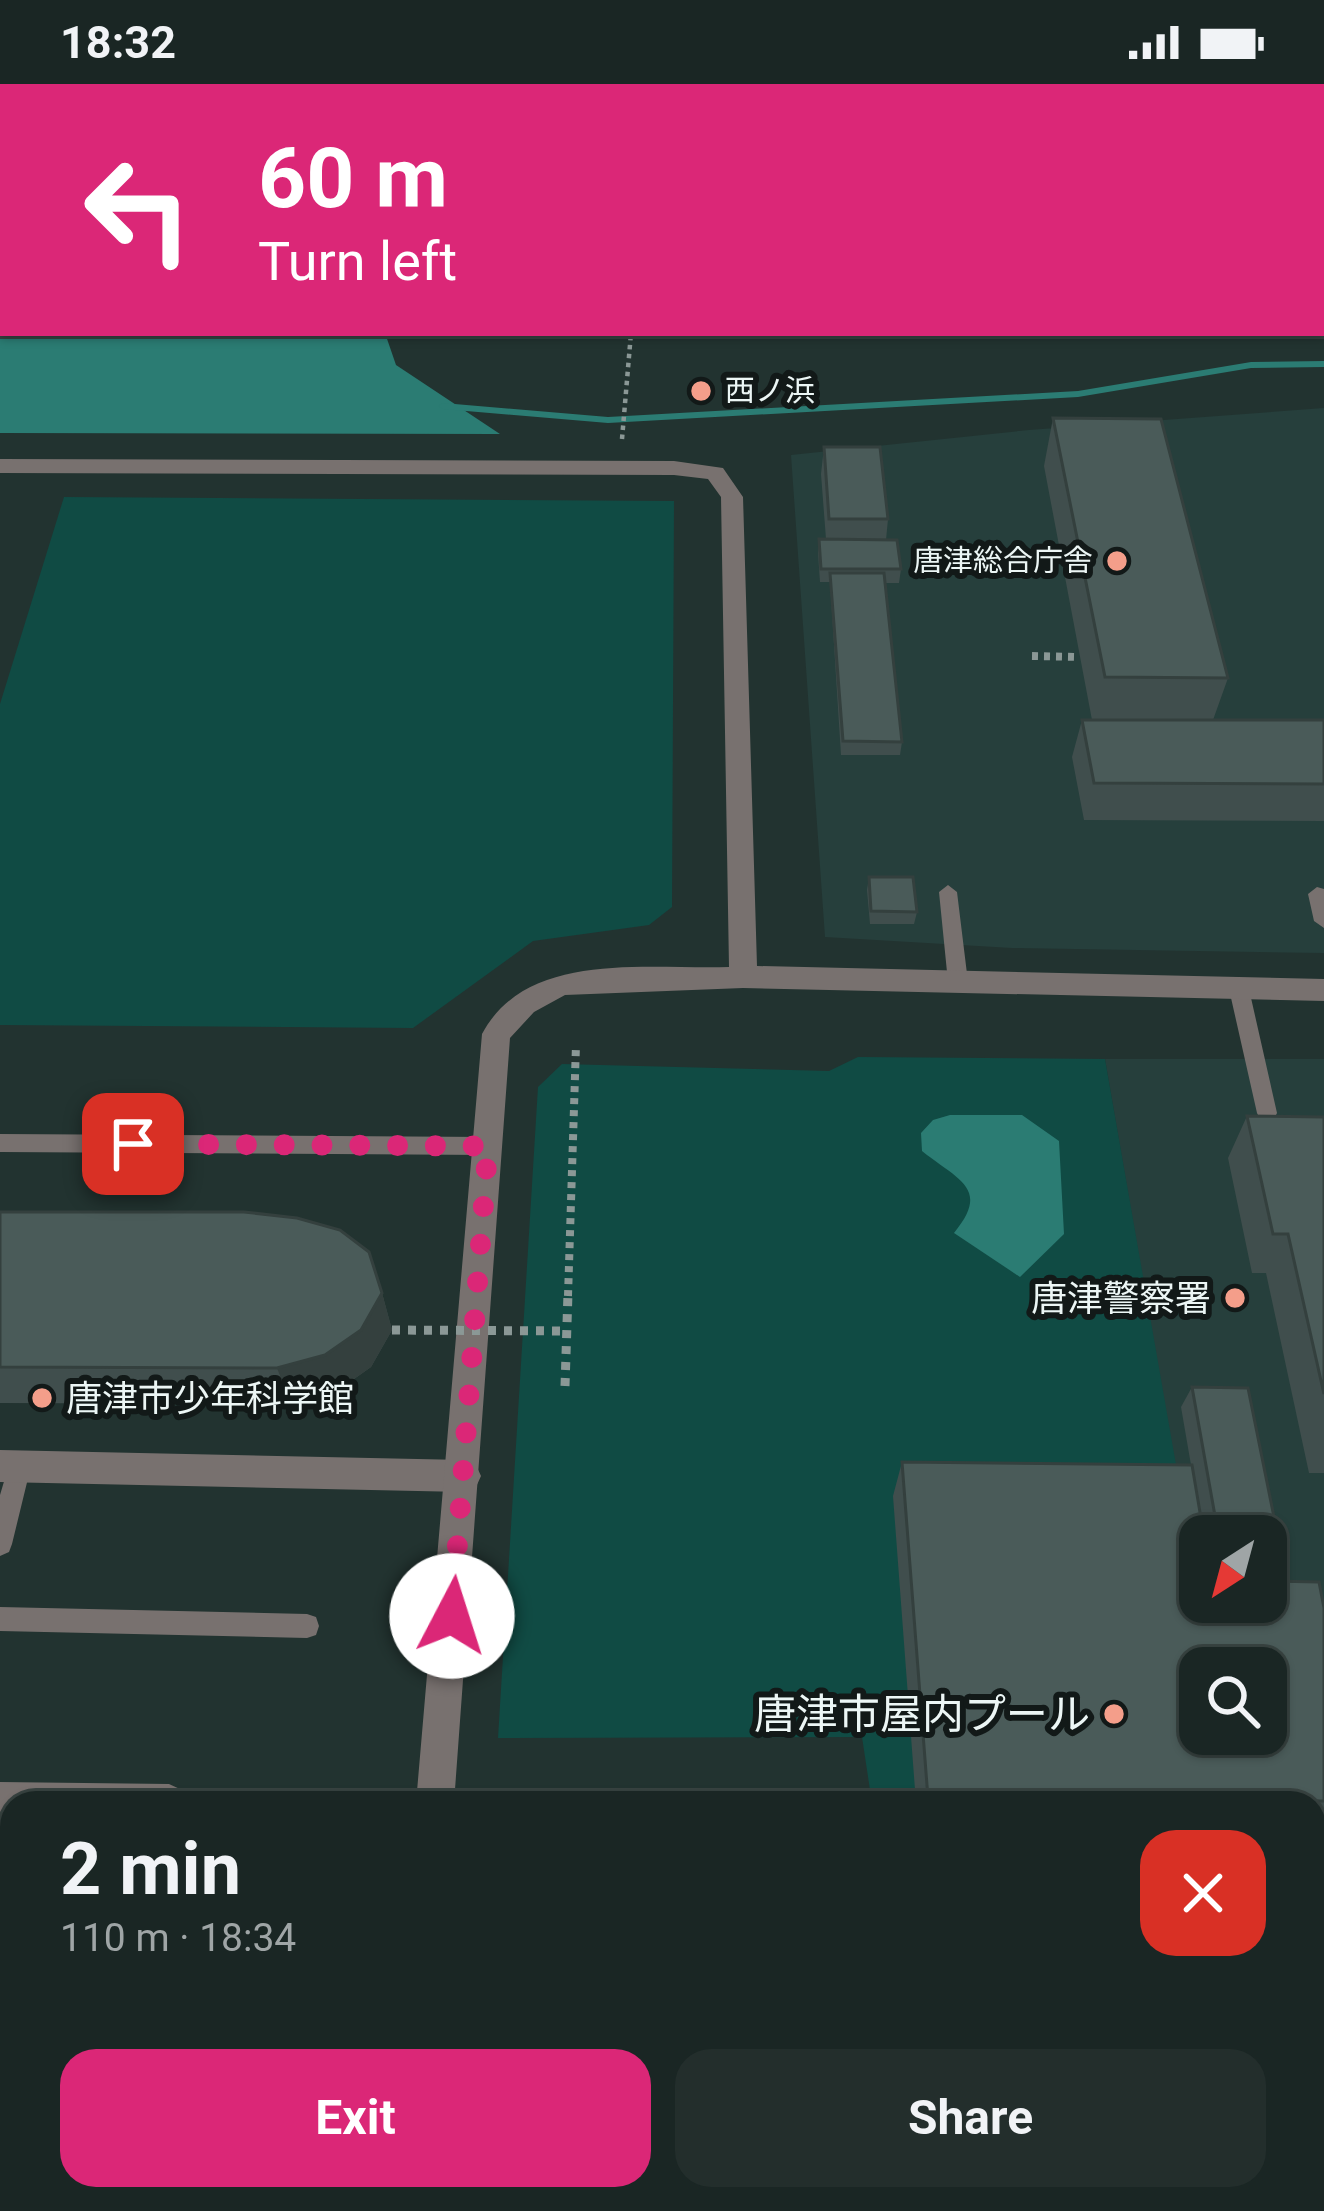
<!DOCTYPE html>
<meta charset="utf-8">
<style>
body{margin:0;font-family:Roboto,"Noto Sans JP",sans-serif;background:#232e2c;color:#f1f3f6;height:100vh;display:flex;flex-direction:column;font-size:45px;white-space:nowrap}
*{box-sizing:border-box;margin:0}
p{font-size:39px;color:#9fa5a6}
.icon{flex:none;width:66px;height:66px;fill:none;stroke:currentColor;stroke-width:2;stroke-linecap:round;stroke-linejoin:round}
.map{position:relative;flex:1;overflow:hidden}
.panel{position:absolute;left:0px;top:1707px;width:1326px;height:420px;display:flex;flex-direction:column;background:#1a2624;border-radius:36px 36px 0 0;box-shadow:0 3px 9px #0004,0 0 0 3px #384341}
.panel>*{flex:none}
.hud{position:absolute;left:0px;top:0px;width:1326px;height:252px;box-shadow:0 3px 9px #0004,0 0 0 3px #384341;background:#db2777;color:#fff;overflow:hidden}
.needle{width:78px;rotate:216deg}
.fabs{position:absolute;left:1179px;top:1431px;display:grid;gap:24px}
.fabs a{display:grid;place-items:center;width:108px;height:108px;border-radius:24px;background:#1a2624;box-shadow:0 3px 9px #0004,0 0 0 3px #384341;font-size:60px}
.pin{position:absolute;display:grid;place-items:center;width:102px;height:102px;color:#fff;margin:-51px;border-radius:24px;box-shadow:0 6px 18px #0006}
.me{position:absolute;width:132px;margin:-66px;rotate:5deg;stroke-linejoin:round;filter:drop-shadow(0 0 9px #0008)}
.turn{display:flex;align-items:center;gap:42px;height:252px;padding:0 60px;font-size:54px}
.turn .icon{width:156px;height:156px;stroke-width:2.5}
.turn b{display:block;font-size:84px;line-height:102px}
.round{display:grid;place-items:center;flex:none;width:126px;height:126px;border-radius:36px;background:#232e2c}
.summary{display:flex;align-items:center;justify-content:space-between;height:204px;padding:0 60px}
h1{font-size:72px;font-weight:700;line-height:90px}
.action{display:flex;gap:24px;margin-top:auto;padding:24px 60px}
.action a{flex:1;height:138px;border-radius:36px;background:#db2777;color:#fff;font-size:48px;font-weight:700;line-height:138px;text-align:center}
.action a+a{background:#232e2c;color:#f1f3f6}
.status{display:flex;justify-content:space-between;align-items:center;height:84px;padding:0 60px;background:#1a2624;direction:ltr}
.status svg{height:33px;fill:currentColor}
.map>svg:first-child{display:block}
</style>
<div class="status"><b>18:32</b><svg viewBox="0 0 49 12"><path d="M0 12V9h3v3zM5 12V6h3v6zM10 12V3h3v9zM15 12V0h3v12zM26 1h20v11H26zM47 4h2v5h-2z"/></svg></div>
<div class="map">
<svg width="1324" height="2127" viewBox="0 0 1324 2127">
<rect width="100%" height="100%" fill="#223330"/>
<path fill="#263f3c" d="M 1324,324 L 1324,869 L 1012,864 L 825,853 L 791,371 L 1029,346 Z
M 1105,975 L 1324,975 L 1324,1575 L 1266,1504 L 1266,1452 L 1200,1452 L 1195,1499 Z"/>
<path fill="#104b44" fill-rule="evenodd" d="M 64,413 L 674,417 L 672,823 L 649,841 L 533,857 L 413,944 L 0,941 L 0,620 Z
M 858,973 L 1105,975 L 1200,1518 L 1266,1518 L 1324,1576 L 1324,1770 L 1314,1770 L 1314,1719 L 872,1719 L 862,1653 L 498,1654 L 538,1003 L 562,980 L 829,987 ZM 1200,1584 L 1266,1584 L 1266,1650 L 1200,1650 Z"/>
<path fill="#2b7c73" d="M 0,0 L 351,0 L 3,3 L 3,249 L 385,249 L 396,281 L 500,350 L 0,349 Z
M 950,1031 L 1022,1031 L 1059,1057 L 1064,1150 L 1020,1193 L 954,1149 C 991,1104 958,1096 922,1067 L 921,1049 L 933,1036 Z
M 0,1771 L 12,1771 L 12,2115 L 1314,2115 L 1314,1794 L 1324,1794 L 1324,2127 L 0,2127 Z"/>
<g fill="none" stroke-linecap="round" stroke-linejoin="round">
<path fill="#2b7c73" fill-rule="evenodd" d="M 1324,277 L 1324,283 L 1251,284 L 1078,313 L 608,339 L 443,325 L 438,322 L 443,319 L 608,333 L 1078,307 L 1251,278 Z"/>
<path stroke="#8b9896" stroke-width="4.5" stroke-dasharray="4.5 4.5" stroke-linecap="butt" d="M 622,355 L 631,249"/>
<path stroke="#8b9896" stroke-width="8" stroke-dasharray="6 6" stroke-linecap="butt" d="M 1032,572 L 1080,573
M 568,1212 L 576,961"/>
<path stroke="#8b9896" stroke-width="9" stroke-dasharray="8 8" stroke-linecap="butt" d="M 565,1302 L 568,1209"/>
<path fill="#78716f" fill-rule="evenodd" d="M 948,801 L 957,808 L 968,898 L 958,906 L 948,898 L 939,808 Z
M 1317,803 L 1324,805 L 1324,844 L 1314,837 L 1308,810 Z
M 1239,897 L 1249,905 L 1277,1029 L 1274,1035 L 1260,1035 L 1257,1029 L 1229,905 Z
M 0,1050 L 488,1053 L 495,1056 L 498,1062 L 495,1068 L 488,1071 L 0,1068 Z
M 19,1371 L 27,1374 L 31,1382 L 12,1460 L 9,1468 L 0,1472 L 0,1411 L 11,1374 Z
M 0,1523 L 307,1530 L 316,1533 L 319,1542 L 316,1551 L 307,1554 L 0,1547 Z"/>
<path fill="#78716f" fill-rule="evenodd" d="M 1242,0 L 1260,0 L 1262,3 L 1244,3 Z
M 1323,91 L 1324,92 L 1324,104 L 1323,103 Z
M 0,1366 L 464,1376 L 476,1381 L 481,1392 L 476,1403 L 464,1408 L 0,1398 Z
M 0,1698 L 169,1700 L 182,1706 L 188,1719 L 12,1719 L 12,1736 L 0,1736 Z"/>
<path fill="#78716f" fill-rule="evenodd" d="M 0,375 L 674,377 L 723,384 L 743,413 L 757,882 L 1324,895 L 1324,917 L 743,904 L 565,911 L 534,928 L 510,954 L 454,1719 L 416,1719 L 482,950 C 527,865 649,886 729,883 L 721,413 L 708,395 L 674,391 L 0,389 Z"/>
<path stroke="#8b9896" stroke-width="9" stroke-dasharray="8 8" stroke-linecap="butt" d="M 392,1246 L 566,1247"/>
</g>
<path fill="#404e4d" d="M 1273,0 L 1324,0 L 1324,32 L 1323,3 L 1272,3 Z
M 1053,334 L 1228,594 L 1213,636 L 1324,636 L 1324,737 L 1084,736 L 1072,673 L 1082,636 L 1092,636 L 1044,382 Z
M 824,363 L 888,435 L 886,456 L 901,485 L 899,499 L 885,499 L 902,658 L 900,671 L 841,671 L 830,498 L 820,498 L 818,469 L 819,455 L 826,455 L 821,390 Z
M 869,793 L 917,828 L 914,840 L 870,840 L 867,806 Z
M 1247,1032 L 1324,1033 L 1324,1389 L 1309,1389 L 1266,1189 L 1252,1189 L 1228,1074 Z
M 0,1128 L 382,1209 L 392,1246 L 371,1283 L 337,1307 L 291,1320 L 0,1319 Z
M 1192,1303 L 1276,1443 L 1266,1456 L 1266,1452 L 1200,1452 L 1200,1518 L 1324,1524 L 1324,1740 L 1314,1740 L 1314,1719 L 916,1719 L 893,1412 L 902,1378 L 1191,1381 L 1181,1323 Z"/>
<path fill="#34403e" d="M 382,1209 L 392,1246 L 371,1283 L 337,1307 L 291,1320 L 277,1284 Z"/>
<path fill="#4a5b59" stroke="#34403e" stroke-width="3" fill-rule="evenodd" d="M 1296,0 L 1324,0 L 1324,7 L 1323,3 L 1298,3 Z
M 1053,334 L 1161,335 L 1228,594 L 1105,593 Z
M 824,363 L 880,363 L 888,435 L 829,435 Z
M 819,455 L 897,456 L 901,485 L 821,485 Z
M 830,489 L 884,489 L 902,658 L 843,657 Z
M 1082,636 L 1324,636 L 1324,700 L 1094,699 Z
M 869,793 L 913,793 L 917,828 L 871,827 Z
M 1247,1032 L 1324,1033 L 1324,1310 L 1288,1150 L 1273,1150 Z
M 0,1128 L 244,1128 L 297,1134 L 340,1146 L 369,1168 L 382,1209 L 361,1246 L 325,1271 L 277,1284 L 0,1283 Z
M 1192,1303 L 1248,1304 L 1276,1443 L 1217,1443 Z
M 902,1378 L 1192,1381 L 1204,1452 L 1200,1452 L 1200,1518 L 1266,1518 L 1266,1497 L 1319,1498 L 1324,1524 L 1324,1717 L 928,1714 ZM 1200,1584 L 1266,1584 L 1266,1650 L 1200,1650 Z"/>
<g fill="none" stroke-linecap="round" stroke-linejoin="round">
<path stroke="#db2777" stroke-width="21" stroke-dasharray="0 37.8" d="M 133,1060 L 488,1062 L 452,1532"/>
</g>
<g fill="#f49e8a" stroke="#121918" stroke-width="4.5">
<circle cx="701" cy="307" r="12"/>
<circle cx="1117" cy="477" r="12"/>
<circle cx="1235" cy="1214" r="12"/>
<circle cx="42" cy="1314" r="12"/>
<circle cx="1114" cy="1630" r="12"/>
</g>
<g text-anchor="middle" stroke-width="12" stroke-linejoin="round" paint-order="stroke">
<g font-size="30" fill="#ecf6f5" stroke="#121918" text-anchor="start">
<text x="725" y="317">西ノ浜</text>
<text x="1093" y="487" text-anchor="end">唐津総合庁舎</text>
</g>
<g font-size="36" fill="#ecf6f5" stroke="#121918" text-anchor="end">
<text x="1211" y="1227">唐津警察署</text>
<text x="66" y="1327" text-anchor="start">唐津市少年科学館</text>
</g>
<g font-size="42" fill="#ecf6f5" stroke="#121918" text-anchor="end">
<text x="1090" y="1645">唐津市屋内プール</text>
</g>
</g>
</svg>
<div class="fabs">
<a><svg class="needle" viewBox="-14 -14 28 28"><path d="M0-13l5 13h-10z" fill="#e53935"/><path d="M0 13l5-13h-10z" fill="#9fa5a6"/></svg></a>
<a><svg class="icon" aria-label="search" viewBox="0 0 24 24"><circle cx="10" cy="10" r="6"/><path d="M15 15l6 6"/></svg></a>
</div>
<div class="pin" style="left:133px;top:1060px;background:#d93025"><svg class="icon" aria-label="arrive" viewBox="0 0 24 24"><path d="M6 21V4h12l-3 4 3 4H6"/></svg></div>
<svg class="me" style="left:452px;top:1532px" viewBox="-20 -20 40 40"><circle r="19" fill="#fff"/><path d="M0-13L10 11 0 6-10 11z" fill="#db2777"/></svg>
<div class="hud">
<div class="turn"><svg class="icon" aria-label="left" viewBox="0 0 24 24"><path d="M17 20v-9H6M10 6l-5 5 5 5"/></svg><div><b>60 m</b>Turn left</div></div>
</div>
<section class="panel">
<div class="summary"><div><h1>2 min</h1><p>110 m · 18:34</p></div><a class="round" style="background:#d93025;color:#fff"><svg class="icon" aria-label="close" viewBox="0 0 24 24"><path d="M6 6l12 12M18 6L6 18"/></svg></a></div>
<div class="action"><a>Exit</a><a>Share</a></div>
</section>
</div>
